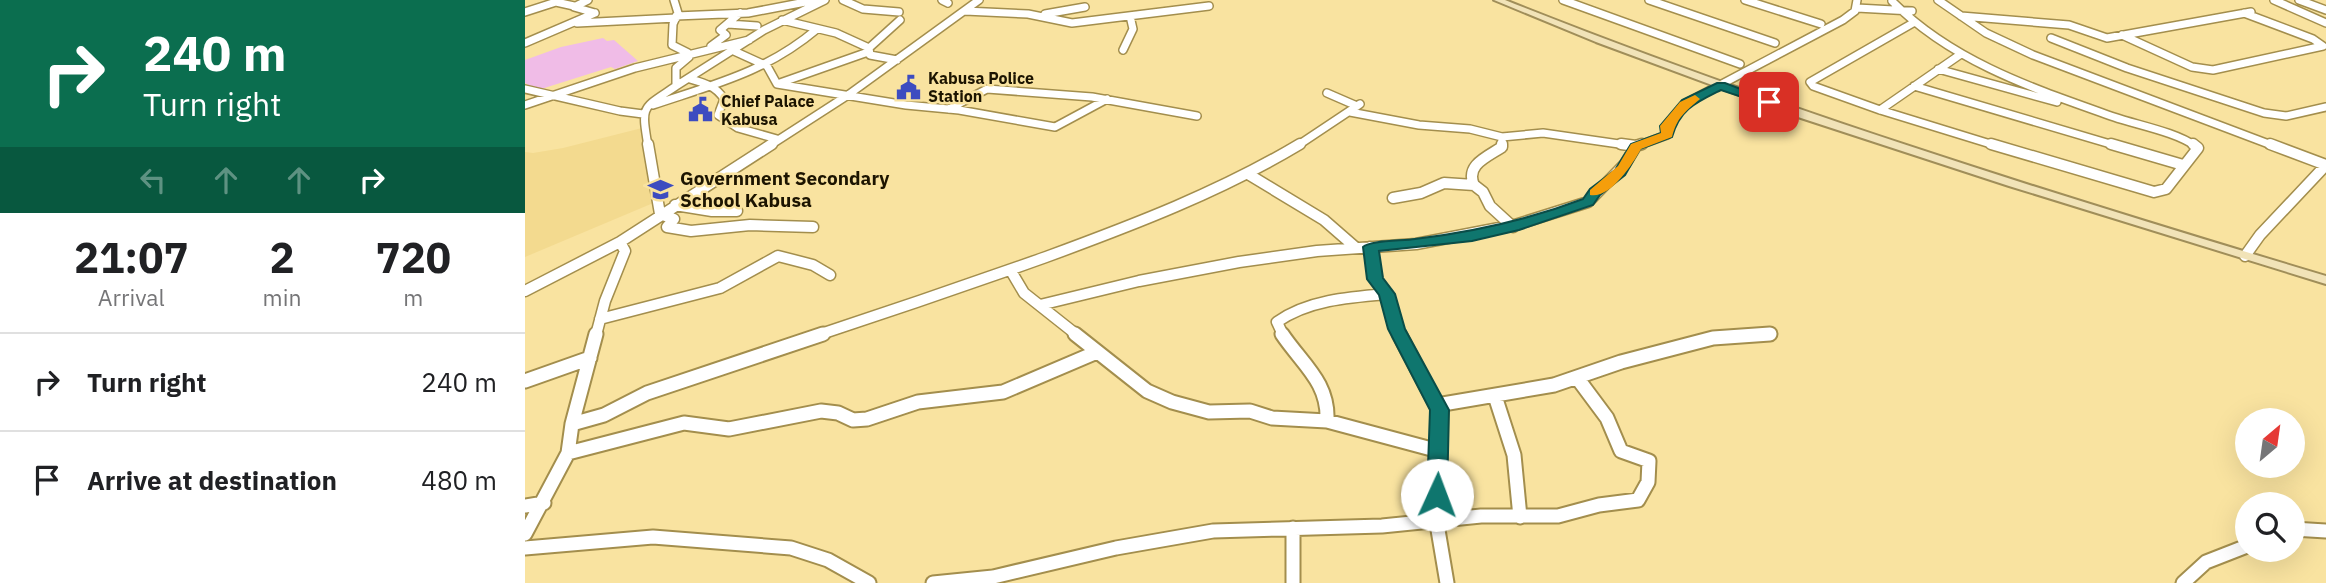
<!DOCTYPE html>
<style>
body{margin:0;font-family:"IBM Plex Sans",sans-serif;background:#f6f6f6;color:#202124;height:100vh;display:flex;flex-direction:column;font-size:26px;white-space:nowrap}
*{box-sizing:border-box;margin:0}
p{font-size:23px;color:#757577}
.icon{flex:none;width:38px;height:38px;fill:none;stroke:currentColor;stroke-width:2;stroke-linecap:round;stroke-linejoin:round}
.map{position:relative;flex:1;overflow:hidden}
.drawer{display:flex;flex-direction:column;background:#fff;width:525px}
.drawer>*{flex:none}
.top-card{background:#0b6e4f;color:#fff;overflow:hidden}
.needle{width:46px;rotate:29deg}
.tools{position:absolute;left:1710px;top:408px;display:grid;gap:14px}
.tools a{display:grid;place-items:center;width:70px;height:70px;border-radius:50%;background:#fff;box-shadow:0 7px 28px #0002;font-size:35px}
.pin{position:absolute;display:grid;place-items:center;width:60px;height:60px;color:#fff;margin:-30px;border-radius:14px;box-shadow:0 4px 10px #0006}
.me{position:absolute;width:77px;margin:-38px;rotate:2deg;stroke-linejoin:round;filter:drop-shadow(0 0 5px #0008)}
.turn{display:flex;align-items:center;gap:24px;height:147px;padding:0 28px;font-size:32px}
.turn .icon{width:91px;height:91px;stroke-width:2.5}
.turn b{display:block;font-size:49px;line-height:60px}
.lanes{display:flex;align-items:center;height:66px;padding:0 28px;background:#0003;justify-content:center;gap:35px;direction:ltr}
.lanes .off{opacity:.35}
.eta{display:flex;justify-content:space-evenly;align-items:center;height:119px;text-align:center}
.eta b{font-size:42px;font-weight:800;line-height:49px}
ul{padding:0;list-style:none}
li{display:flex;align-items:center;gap:21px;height:98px;padding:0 28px;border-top:2px solid #e0e0e0}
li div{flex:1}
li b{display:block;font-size:26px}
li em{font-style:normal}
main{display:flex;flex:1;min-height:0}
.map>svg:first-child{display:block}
</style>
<main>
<section class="drawer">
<div class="top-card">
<div class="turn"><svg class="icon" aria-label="right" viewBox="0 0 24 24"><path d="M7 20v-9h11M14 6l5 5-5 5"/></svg><div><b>240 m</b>Turn right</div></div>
<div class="lanes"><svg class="icon off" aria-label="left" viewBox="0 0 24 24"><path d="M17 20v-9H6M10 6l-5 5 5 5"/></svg><svg class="icon off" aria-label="ahead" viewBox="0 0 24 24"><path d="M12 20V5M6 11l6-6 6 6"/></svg><svg class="icon off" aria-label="ahead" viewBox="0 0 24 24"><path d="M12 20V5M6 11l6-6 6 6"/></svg><svg class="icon" aria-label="right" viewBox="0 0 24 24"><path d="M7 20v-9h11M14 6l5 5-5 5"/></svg></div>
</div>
<div class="eta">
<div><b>21:07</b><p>Arrival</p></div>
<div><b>2</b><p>min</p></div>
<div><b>720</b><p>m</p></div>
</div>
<ul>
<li><svg class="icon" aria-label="right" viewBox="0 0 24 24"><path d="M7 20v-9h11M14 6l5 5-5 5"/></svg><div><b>Turn right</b></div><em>240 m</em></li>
<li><svg class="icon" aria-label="arrive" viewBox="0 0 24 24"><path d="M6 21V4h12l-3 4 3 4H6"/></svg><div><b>Arrive at destination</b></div><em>480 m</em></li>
</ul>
</section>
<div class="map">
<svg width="1801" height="583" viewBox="0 0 1801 583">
<rect width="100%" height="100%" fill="#f9e3a0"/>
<path fill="#f3da8f" d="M 121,127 L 133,201 L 0,257 L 0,152 L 8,153 L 38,148 Z"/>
<path fill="#f0bce7" d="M 78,38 L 82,41 L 89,40 L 113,61 L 90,69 L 86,67 L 13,90 L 0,83 L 0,60 L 36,47 Z"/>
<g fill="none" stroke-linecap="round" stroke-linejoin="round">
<defs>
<path id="minor-far2" d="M 63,0 L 49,7 L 70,13
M 318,0 L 338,9 L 374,12
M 417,0 L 423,3
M 1038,0 L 1215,64
M 1124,0 L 1250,43
M 1220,0 L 1296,24
M 1413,0 L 1461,33 L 1508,55 L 1749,146
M 1749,0 L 1801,23
M 1774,0 L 1801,10
M 1367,1 C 1427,62 1510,89 1589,117 C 1612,125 1651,132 1670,146
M 1332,8 L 1387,11
M 440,11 L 503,14 L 547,23 L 684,6
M 0,12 L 31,2 L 49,6
M 520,14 L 560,7
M 151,16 L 223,13 L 291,0
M 1436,16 L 1544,25 L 1582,38 L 1726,12
M 257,20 L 311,33 L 344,48 L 345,55 L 372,60
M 52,23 L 151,18
M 1388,23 L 1285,82 L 1288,86 L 1355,110 L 1472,146
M 203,24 L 232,26
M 1597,35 L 1667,67 L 1688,70 L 1798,46 L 1788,39 L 1719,13
M 1526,38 L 1602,68 L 1739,113 L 1761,116 L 1801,107
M 0,43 L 70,13
M 186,46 L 201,35 L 195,30 L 215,13
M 344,48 L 375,20
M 598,50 L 608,29 L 605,16
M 209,51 L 242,66 L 252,84 L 381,105 L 434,110 L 530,127 L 582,99
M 1413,69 L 1532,102
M 165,79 C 179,83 191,86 199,99 L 193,115 L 213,128 L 252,139
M 255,83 L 343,52
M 151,86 L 239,30 L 300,0
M 1389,86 L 1592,146
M 0,89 L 95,111 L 118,114
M 802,93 L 832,106
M 0,105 L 110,68 L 224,40
M 128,105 C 190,84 241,72 292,29
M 424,109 L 462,89 L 567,97 L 672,116
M 1355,110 L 1436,54
M 825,112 L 894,125 L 945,129 L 977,137 L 1018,133 L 1108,146
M 977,137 L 977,146
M 123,146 C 116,104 117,109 151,86 L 151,68 L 164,57 L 163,53 L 147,45 L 148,24 L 153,13 L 149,0
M 244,146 L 323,95 L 454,0
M 772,146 L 835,104
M 1112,146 L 1142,135 L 1142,126 L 1161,103 L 1318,20 L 1330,11 L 1332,0"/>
<path id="minor-far1" d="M 123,144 L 135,214 L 149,219 L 142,227 L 166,231 L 225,225 L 288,227
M 1096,144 L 1111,146 L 1117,144
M 1466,144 L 1629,192 L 1641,189 L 1673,148 L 1668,144
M 1586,144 L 1658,165
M 1745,144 L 1801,165
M 723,174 L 799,220 L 830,247
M 949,185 C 940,165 962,157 977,147 L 977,144
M 868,198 L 896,193 L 919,183 L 949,185 L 958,192 L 965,206 L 988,227
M 150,205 L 187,211 L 212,211
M 845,247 L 850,279 L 862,294 L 875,335
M 1720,256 L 1735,235 L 1801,165
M 486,271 L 499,293 L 552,335
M 0,291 L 95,242 L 247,144
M 515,305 L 614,281 L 714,262 L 792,251 L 891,244 L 990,225 L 1063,202 L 1100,164 L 1111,146
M 75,319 L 195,288 L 253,256 L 288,265 L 305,275
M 71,335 L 80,301 L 100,251 L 95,242
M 293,335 C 369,310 445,284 521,257 C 608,225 695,192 775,144
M 758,335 L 752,322 C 783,300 825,297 862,294
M 1226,335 L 1245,334"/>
<path id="minor" d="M 550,334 L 622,391 L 647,402 L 684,412 L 725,411 L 747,418 L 802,421 L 914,451
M 757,334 C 777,364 804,382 802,421
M 874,334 L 914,410 L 911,518 L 922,583
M 0,381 L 65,358
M 970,396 L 989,455 L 995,517
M 912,405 L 1029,385 L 1096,362 L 1188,338 L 1245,334
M 47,424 L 79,415 L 122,393 L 298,334
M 43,453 L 159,423 L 204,429 L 296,411 L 313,413 L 328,420 L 342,419 L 393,402 L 478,392 L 572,352
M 0,506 L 19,503
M 768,528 L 768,583
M 1768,529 L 1801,531
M 0,534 L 43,453 L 47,424 L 71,334
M 0,548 L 128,537 L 266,548 L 303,560 L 344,583
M 408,583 L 468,577 L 591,548 L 688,531 L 857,526 L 956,516 L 1033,516 L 1074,505 L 1113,500 L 1123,482 L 1124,461 L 1096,451 L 1082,418 L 1053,379
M 1658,583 L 1681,562 L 1722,546"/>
<path id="major" d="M 969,0 L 980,0 C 1248,107 1524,193 1801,276 L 1801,284 L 1484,186 L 1276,118 L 1071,42 Z"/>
</defs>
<use href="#minor-far2" stroke="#a38e4d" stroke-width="10"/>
<use href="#minor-far1" stroke="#a38e4d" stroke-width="13"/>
<use href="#minor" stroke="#a38e4d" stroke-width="17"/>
<use href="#major" stroke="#a08e59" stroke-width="4"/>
<use href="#minor-far2" stroke="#fff" stroke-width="7"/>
<use href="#minor-far1" stroke="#fff" stroke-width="10"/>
<use href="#minor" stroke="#fff" stroke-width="13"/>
<use href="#major" fill="#f1e3b8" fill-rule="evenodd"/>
</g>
<path fill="#0f766e" stroke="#0a4d48" stroke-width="2" d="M 1192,83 L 1200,83 L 1250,102 L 1244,106 L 1196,90 C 1170,103 1155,109 1147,137 L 1115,149 L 1100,175 L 1075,195 L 1068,205 L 994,230 L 947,241 L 854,251 L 858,278 L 870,294 L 880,329 L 924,410 L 922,495 L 919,501 L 912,503 L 905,501 L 902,495 L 905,410 L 863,329 L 854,295 L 842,279 L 838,247 C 845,240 878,241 890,239 C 948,232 1003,220 1058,199 L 1065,189 L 1090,170 L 1106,144 L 1136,133 L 1135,126 L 1157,100 Z"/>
<path fill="#f59e0b" d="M 1170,95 L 1175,99 C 1160,112 1152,117 1147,137 L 1116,149 C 1107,165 1085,199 1065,195 L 1065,190 L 1093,166 L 1106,144 L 1136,133 L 1135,126 L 1155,102 Z"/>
<defs>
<symbol id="civic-bare" viewBox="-9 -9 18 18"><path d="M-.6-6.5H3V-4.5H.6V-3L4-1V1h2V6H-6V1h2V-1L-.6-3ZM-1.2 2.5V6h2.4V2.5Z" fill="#3d4cc0" stroke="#f9e3a0" stroke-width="2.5" paint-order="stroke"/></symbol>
<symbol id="school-bare" viewBox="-9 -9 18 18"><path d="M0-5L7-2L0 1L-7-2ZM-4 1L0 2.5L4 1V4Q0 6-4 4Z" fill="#3d4cc0" stroke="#f9e3a0" stroke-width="2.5" paint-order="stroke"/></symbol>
</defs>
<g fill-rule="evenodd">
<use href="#civic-bare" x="366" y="70" width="35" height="35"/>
<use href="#civic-bare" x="158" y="92" width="35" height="35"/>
<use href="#school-bare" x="118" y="172" width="35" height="35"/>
</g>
<g text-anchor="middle" stroke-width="5" stroke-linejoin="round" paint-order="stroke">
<g font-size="16" font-weight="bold" fill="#1c1400" stroke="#f9e3a0" text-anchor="start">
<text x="403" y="84">Kabusa Police<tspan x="403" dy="18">Station</tspan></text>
<text x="196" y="107">Chief Palace<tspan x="196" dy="18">Kabusa</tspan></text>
</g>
<g font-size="19" font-weight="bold" fill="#1c1400" stroke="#f9e3a0" text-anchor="start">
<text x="155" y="185">Government Secondary<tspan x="155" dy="22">School Kabusa</tspan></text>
</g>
</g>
</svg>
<div class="tools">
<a><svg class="needle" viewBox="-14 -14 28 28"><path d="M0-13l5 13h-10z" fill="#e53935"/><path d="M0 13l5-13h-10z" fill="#757577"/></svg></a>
<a><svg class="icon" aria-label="search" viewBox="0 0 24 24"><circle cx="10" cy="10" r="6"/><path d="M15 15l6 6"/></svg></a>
</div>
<div class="pin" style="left:1244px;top:102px;background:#d93025"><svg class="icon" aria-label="arrive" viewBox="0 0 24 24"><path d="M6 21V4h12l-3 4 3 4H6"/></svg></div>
<svg class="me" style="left:912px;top:495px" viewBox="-20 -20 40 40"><circle r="19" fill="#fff"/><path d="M0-13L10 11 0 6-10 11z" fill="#0f766e"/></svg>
</div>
</main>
